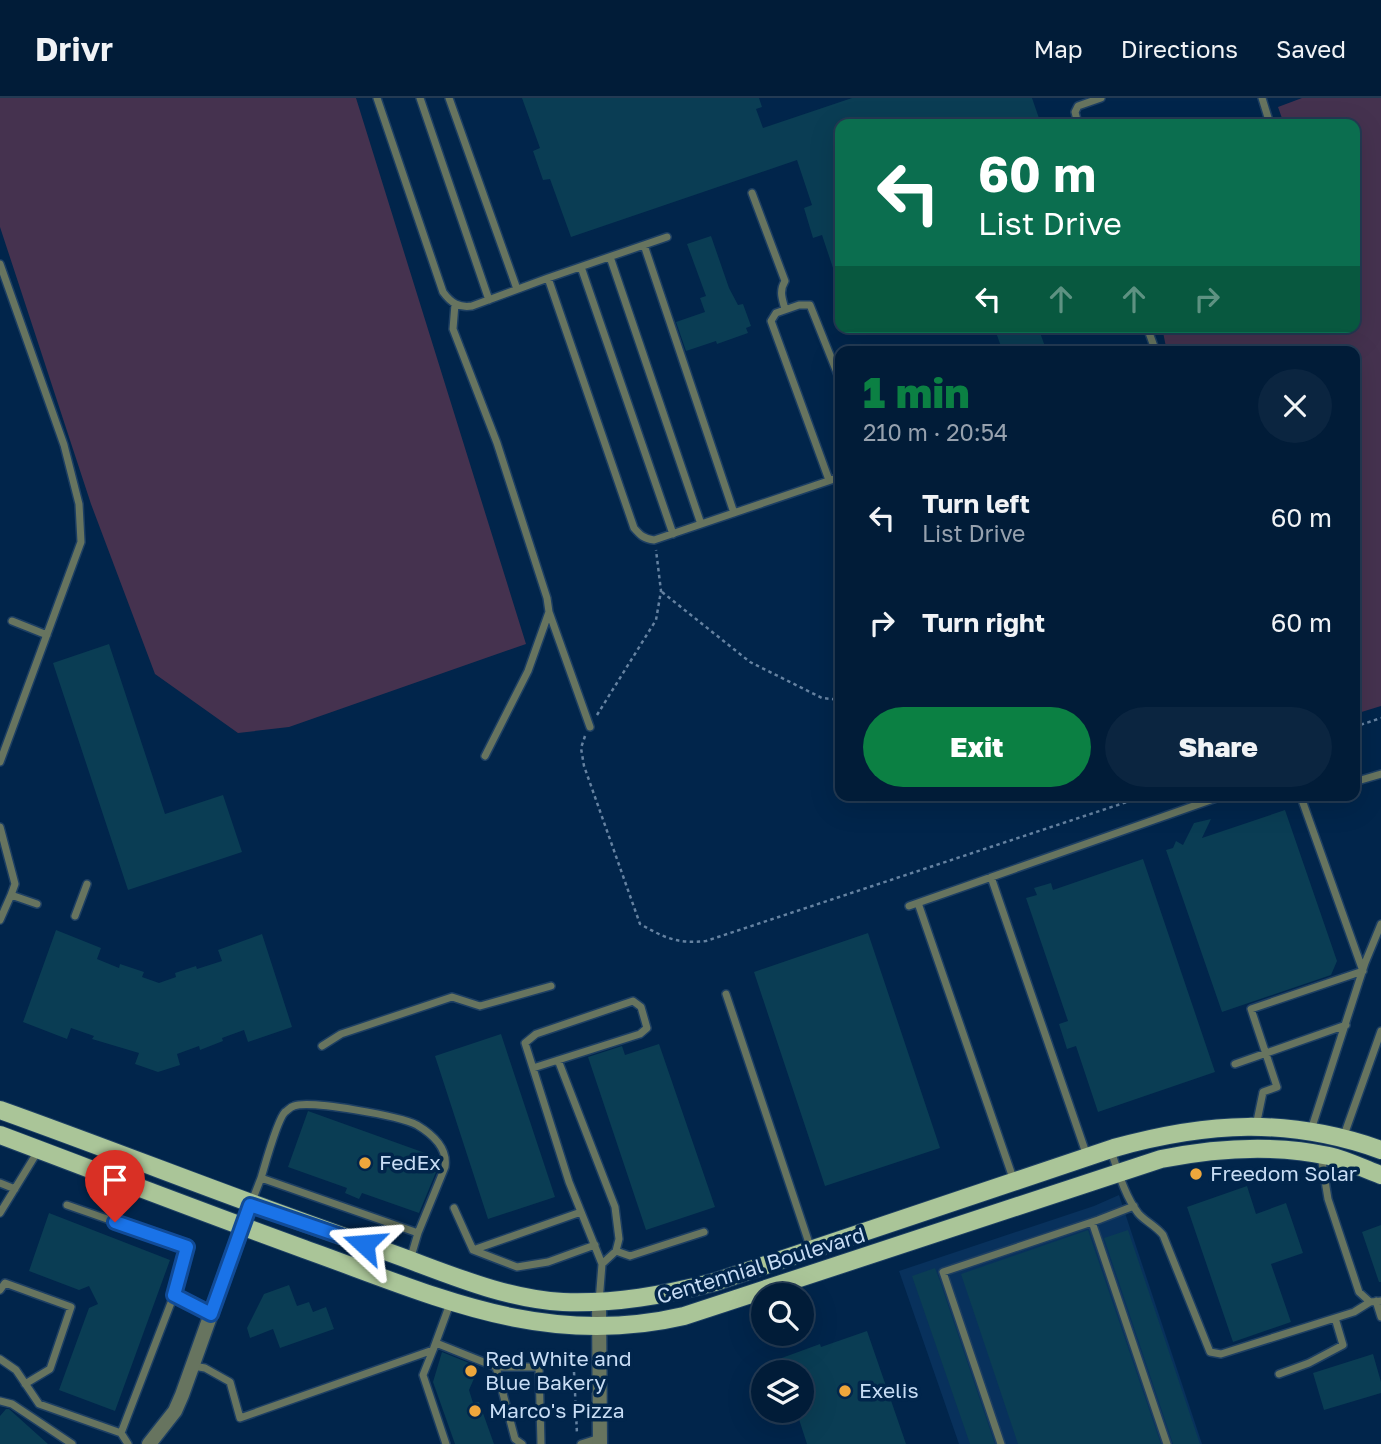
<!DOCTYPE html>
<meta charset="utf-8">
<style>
body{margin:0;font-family:"Golos Text",sans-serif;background:#0b2540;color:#f1f3f6;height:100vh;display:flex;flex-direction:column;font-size:26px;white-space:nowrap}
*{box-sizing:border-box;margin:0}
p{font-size:23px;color:#96a1ae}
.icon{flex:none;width:38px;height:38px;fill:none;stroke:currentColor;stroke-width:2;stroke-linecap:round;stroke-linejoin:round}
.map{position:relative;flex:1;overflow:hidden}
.side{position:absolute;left:835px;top:248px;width:525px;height:455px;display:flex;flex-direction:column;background:#011c38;border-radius:14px;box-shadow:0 7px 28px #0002,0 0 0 2px #233a53}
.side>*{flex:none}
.top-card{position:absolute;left:835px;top:21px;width:525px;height:214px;border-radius:14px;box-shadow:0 7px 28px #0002,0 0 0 2px #233a53;background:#0b6e4f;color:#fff;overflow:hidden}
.buttons{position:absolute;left:751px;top:1185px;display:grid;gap:14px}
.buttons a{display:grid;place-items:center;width:63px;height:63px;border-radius:50%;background:#011c38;box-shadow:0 7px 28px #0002,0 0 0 2px #233a53;font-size:35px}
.pin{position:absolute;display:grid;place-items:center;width:60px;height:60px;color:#fff;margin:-72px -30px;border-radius:50% 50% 50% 0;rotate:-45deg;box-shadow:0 0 7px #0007}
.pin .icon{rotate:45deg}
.me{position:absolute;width:77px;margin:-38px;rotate:289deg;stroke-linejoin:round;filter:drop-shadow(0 0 5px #0008)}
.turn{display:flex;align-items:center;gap:24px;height:147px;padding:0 28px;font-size:32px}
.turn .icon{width:91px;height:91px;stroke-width:2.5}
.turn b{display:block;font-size:49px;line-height:60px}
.lanes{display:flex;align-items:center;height:66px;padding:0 28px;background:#0003;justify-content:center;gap:35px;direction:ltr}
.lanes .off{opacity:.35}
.round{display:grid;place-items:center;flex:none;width:74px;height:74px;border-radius:37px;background:#0b2540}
.head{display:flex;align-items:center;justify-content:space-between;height:119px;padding:0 28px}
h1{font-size:42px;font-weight:800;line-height:52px;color:#0b8043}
.action{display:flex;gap:14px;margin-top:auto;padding:14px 28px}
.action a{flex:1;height:80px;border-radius:42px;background:#0b8043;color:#fff;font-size:28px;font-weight:800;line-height:80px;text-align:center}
.action a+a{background:#0b2540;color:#f1f3f6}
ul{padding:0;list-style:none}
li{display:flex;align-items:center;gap:21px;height:105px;padding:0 28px}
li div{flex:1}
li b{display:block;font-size:26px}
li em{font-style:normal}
header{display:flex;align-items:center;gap:42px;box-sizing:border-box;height:98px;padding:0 35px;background:#011c38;border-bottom:2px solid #233a53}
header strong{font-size:33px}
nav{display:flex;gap:38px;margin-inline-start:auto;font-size:24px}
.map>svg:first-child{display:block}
</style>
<header>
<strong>Drivr</strong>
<nav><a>Map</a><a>Directions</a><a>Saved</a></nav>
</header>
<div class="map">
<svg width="1381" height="1346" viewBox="0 0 1381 1346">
<rect width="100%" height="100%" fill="#01254b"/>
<path fill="#08315c" d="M 1119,1097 L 1202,1346 L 959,1346 L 899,1173 L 1094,1108 Z"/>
<path fill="#45324f" d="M 0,0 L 356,0 L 526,546 L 289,629 L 238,635 L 155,576 L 91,406 L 0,129 Z
M 1302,0 L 1381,0 L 1381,608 L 1355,616 L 1354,254 L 1167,254 L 1162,229 L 1354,229 L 1354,26 L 1284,26 L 1278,9 Z"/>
<path fill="#0a3d54" d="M 522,0 L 759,0 L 762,9 L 756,11 L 763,30 L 852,0 L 1032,0 L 1041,26 L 840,26 L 840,185 L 838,185 L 822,137 L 813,140 L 804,110 L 812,107 L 797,62 L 571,139 L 550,81 L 543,82 L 533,53 L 540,50 Z
M 711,138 L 729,190 L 738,207 L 743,206 L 751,228 L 746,230 L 748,235 L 717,246 L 716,243 L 686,253 L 676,224 L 705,214 L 700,200 L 706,198 L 687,146 Z
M 994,229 L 1038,229 L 1047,254 L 1003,254 Z
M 109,546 L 165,716 L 223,697 L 242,754 L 128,792 L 53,565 Z
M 1285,712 L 1337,863 L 1331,877 L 1222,914 L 1166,752 L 1173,750 L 1176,743 L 1183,747 L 1194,725 L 1211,721 L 1202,740 Z
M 1143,761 L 1215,974 L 1098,1014 L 1076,948 L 1067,951 L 1059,926 L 1068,923 L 1026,800 L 1037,797 L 1034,790 L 1051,785 L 1053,792 Z
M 56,832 L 101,850 L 97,861 L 119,870 L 120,866 L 144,874 L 142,879 L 159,885 L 176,879 L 175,875 L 196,868 L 197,871 L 222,863 L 218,852 L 262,836 L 292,929 L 248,944 L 244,932 L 222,940 L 223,943 L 200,952 L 199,948 L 177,956 L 180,967 L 158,974 L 135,966 L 139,955 L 92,941 L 94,938 L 71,930 L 67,941 L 23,924 Z
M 868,835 L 940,1050 L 825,1088 L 754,874 Z
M 501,936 L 555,1099 L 488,1121 L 435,958 Z
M 659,946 L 715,1109 L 646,1132 L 588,959 L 622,948 L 625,957 Z
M 308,1013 L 439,1060 L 439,1067 L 419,1115 L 362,1095 L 359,1101 L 345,1095 L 347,1090 L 288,1069 Z
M 1247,1088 L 1256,1116 L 1286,1105 L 1303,1155 L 1271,1166 L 1291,1224 L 1233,1244 L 1187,1109 Z
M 49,1115 L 170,1162 L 115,1313 L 59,1292 L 89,1210 L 98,1206 L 89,1188 L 79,1192 L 29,1173 Z
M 1381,1127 L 1381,1184 L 1379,1184 L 1362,1134 Z
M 1088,1132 L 1161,1346 L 1018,1346 L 961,1176 Z
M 1128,1132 L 1200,1346 L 1173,1346 L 1104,1140 Z
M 935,1170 L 940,1183 L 995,1346 L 970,1346 L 912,1178 Z
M 289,1187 L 297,1208 L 309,1204 L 313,1214 L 326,1209 L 334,1231 L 280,1250 L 273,1231 L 250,1240 L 247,1230 L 264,1196 Z
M 867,1233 L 906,1346 L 807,1346 L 796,1312 L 802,1312 L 802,1274 L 783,1274 L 779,1261 L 820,1246 L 821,1249 Z
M 442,1254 L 479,1269 L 469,1292 L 473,1305 L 479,1304 L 494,1346 L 455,1346 L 433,1284 Z
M 1373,1256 L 1381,1284 L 1381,1295 L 1324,1312 L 1313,1275 Z
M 6,1311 L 9,1311 L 48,1346 L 0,1346 L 0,1318 Z"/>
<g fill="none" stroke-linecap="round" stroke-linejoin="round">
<defs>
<path id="service" d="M 377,0 L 443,194 C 451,205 459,210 472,208 L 548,180 L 634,430 C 640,437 644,441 654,442 L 840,379
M 420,0 L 489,202
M 449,0 L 517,191
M 1262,0 L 1270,26
M 1078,26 L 1075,14 L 1078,8 L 1101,0
M 752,95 L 785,183 C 779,193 782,200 785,211
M 644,147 L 734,415
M 610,159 L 701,426
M 0,166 L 64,347 L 79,406 L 81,444 L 0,664
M 581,169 L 673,436
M 548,180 L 667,139
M 455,206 L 453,231 L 497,345 L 547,500 L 549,514 L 528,573 L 485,658
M 1147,229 L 1156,254
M 829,382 L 771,223 L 776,215 L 799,207 L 810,207 L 840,282
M 549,514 L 590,629
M 12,523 L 47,537
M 1354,684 L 1381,676
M 0,729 L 15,786 L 11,797
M 991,779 L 1087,1058
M 918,805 L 1014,1083
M 909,808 L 1222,698
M 75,818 L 87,786
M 0,822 L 11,797 L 37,806
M 726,896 L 811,1151
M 322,948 L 341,936 L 452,899 L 480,908 L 551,888
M 558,962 L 615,1109 L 619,1141 L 616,1153
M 1235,966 L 1346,927
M 533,970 L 640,936 L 647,930 L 641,909 L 633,903 L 536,936 L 525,945 L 569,1084 L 602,1166
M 1256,1028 L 1263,994 L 1277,989 L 1251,911 L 1363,873 L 1302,702 L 1312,698
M 1311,1032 L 1365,865 L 1381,826
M 1343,1040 L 1381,933
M 1111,1053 C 1118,1073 1125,1098 1138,1115 C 1143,1122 1155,1127 1163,1137 L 1210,1254 L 1221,1256 L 1354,1214 L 1370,1204
M 1321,1058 L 1328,1101 L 1359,1194 L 1370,1204 L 1381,1203
M 261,1080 C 265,1067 277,1022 285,1014 C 288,1012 290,1009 294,1008 C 310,1002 400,1018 417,1027 C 432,1036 448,1050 445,1069 L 418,1135
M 0,1085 L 15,1091
M 252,1103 L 261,1080 L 418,1135 L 410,1162
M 67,1107 L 187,1149 L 174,1197
M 454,1110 L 473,1152 L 517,1169 L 548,1164 L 595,1147
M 0,1115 L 38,1053
M 1092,1124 L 1167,1346
M 473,1152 L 581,1114
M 0,1192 L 5,1185 L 71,1209 L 50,1271 L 25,1286
M 1376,1203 L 1381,1219
M 599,1204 L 602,1166 L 616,1153 L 630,1158 L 704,1134
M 436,1245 L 496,1269 L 539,1269 L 541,1346
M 433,1252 L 423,1277 L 446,1346
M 0,1261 L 16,1272 L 39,1306 L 121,1335
M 193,1268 L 205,1270 L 230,1284 L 240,1320 L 433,1252 L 451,1203
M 496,1269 L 515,1341 L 522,1346
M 1279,1276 L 1309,1265 L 1343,1247 L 1335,1220
M 0,1303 L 12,1306 L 72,1346
M 128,1346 L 121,1335 L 174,1197 L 211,1216
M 581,1346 L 600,1340
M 1001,1346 L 943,1174 L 1098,1122 L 1134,1108"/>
<path id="minor" d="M 599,1204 L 600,1346
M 149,1346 L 175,1313 L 182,1297 L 250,1107"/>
<path id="primary" d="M 0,1012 C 129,1058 255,1109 385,1153 C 442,1173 502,1201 563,1204 C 616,1206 664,1197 715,1184 L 1114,1050 C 1207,1024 1289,1019 1381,1052
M 0,1037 C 101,1075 202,1114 304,1151 C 433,1197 543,1251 684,1218 L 1161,1061 C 1216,1050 1274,1046 1329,1058 C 1347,1062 1364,1071 1381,1077"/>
</defs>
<use href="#service" stroke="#1d3f63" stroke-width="10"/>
<use href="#minor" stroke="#1d3f63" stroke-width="17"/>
<use href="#primary" stroke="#1d3f63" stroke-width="20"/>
<path stroke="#6582a1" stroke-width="2.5" stroke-dasharray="3.5 3.5" stroke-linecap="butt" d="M 662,494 L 750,564 L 822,600 L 840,602
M 597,617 L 656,522 L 661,493 L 656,452
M 1354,629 L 1381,620
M 585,638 L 581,650 L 584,668 L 640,826 C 665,840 677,846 706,843 L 1145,698
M 573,1253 L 577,1336"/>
<use href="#service" stroke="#67745f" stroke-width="7"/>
<use href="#minor" stroke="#67745f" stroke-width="14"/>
<use href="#primary" stroke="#aac598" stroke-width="18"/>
</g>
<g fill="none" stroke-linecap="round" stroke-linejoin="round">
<defs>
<path id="route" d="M 115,1124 L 187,1149 L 174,1197 L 211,1216 L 250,1107 L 364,1146"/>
</defs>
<use href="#route" stroke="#114b97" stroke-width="18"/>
<use href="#route" stroke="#1a73e8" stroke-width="12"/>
</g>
<g fill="#eea73c" stroke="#01254b" stroke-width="2.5">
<circle cx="365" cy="1065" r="7"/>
<circle cx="1196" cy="1076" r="7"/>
<circle cx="471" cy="1273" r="7"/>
<circle cx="845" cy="1293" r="7"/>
<circle cx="475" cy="1313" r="7"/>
</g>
<g text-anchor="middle" stroke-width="7" stroke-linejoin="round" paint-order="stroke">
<g font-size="21" fill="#c7dcf4" stroke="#01254b" text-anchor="start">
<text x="379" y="1072">FedEx</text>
<text x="1210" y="1083">Freedom Solar</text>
<text x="485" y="1268">Red White and<tspan x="485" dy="24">Blue Bakery</tspan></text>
<text x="859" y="1300">Exelis</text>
<text x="489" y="1320">Marco's Pizza</text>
</g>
<g font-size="21" fill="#c7dcf4" stroke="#01254b">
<text transform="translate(761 1168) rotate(-17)" y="7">Centennial Boulevard</text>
</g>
</g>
</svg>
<div class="buttons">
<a><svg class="icon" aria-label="search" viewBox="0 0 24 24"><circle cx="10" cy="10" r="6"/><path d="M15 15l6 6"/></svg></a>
<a><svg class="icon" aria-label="layers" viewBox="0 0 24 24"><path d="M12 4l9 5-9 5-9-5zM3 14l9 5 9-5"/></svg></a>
</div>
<div class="pin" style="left:115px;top:1124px;background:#d93025"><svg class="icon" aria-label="arrive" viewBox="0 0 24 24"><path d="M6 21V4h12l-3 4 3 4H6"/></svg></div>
<svg class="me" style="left:364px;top:1146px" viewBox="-20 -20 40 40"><path d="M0-17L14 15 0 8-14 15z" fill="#1a73e8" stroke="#fff" stroke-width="4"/></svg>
<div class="top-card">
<div class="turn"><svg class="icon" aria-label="left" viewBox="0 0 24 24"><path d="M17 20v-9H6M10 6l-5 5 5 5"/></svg><div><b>60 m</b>List Drive</div></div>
<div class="lanes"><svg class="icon" aria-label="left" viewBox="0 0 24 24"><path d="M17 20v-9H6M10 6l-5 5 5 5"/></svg><svg class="icon off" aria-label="ahead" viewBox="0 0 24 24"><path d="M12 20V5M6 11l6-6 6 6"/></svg><svg class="icon off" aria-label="ahead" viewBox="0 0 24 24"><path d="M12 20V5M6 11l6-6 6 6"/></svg><svg class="icon off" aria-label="right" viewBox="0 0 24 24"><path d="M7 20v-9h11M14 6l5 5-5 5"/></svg></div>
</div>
<section class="side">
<div class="head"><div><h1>1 min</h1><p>210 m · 20:54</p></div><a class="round"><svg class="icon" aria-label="close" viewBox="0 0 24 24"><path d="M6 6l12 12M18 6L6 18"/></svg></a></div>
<ul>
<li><svg class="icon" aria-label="left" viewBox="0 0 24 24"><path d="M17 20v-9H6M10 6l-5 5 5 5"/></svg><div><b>Turn left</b><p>List Drive</p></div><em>60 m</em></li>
<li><svg class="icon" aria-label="right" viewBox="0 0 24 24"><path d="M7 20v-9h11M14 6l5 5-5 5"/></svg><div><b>Turn right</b></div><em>60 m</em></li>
</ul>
<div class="action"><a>Exit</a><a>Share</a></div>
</section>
</div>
